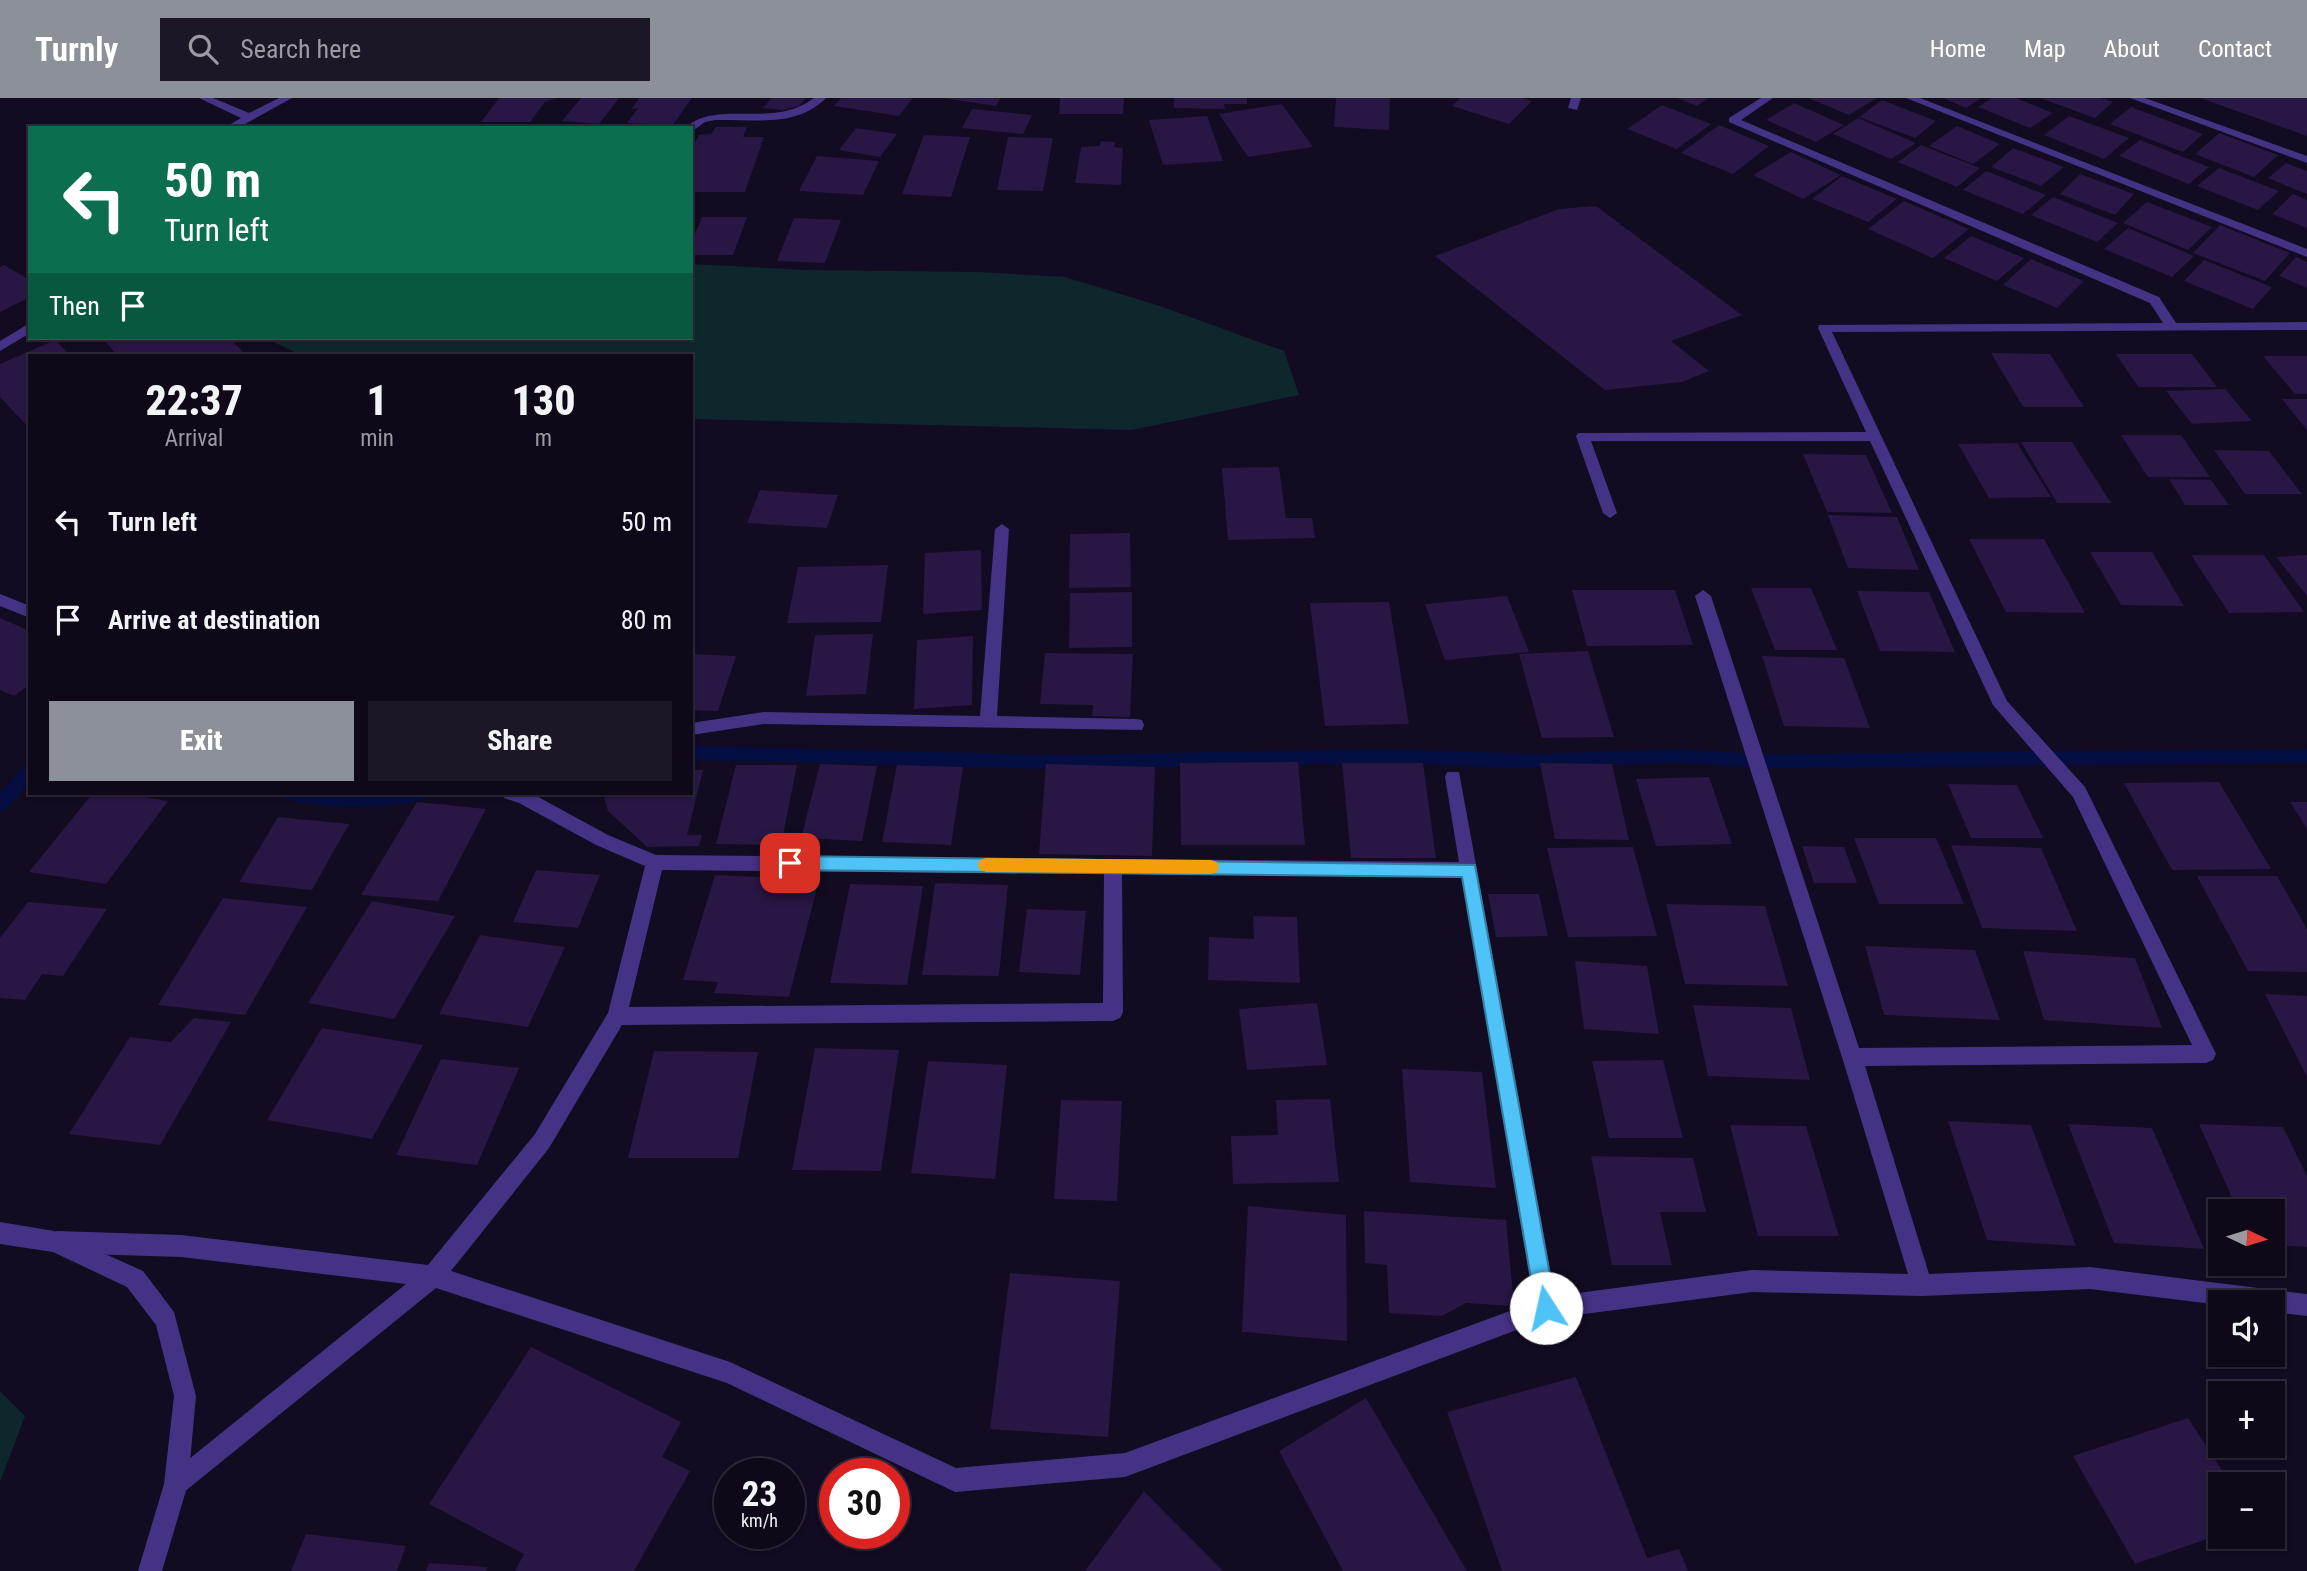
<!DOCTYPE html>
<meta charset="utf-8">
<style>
body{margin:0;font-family:"Roboto Condensed",sans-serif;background:#1c1626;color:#f1f3f6;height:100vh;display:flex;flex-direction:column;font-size:26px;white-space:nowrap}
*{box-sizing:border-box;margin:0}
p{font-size:23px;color:#9b9aa2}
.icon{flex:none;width:38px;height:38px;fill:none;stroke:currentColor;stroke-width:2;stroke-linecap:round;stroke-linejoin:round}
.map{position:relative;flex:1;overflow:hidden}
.side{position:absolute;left:28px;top:256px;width:665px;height:441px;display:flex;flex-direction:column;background:#0e0819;border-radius:0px;box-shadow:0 2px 5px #0004,0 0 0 2px #2e2938}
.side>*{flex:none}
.top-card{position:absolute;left:28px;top:28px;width:665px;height:214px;border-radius:0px;box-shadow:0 2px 5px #0004,0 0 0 2px #2e2938;background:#0b6e4f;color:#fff;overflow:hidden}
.needle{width:46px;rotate:94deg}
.controls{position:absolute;left:2208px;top:1101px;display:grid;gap:14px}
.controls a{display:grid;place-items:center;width:77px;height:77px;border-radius:0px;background:#0e0819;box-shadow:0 2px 5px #0004,0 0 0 2px #2e2938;font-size:35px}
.speed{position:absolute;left:714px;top:1360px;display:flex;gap:14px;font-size:35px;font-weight:700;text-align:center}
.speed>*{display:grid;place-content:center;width:91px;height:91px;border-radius:50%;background:#0e0819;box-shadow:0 2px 5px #0004,0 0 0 2px #2e2938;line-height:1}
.speed small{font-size:18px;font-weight:400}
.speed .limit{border:10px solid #d22;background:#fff;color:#111}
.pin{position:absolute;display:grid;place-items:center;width:60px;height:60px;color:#fff;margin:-30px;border-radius:14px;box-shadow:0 4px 10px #0006}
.me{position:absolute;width:77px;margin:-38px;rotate:350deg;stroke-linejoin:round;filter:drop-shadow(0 0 5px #0008)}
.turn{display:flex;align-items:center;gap:24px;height:147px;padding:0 21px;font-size:32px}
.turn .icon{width:91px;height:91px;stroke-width:2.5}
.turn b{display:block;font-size:49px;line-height:60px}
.then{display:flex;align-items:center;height:66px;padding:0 21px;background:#0003;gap:14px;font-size:26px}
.eta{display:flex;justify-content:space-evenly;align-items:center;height:119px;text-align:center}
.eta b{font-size:42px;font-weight:800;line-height:49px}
.button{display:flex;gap:14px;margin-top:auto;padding:14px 21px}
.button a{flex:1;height:80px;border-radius:0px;background:#8c9099;color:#fff;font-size:28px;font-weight:800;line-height:80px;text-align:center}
.button a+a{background:#1c1626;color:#f1f3f6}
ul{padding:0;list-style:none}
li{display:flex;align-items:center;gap:21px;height:98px;padding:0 21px}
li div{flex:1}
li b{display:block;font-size:26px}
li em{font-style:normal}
header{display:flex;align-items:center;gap:42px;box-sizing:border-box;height:98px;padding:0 35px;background:#8c9099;color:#fff}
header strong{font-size:33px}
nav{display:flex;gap:38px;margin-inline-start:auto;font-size:24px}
.search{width:490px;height:63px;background:#1c1626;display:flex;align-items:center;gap:18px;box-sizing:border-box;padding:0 24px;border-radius:0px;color:#9b9aa2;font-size:26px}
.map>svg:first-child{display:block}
</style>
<header>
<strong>Turnly</strong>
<div class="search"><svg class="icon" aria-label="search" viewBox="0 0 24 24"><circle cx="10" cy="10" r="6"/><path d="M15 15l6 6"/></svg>Search here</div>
<nav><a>Home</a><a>Map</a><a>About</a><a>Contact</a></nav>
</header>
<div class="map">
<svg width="2307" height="1473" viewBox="0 0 2307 1473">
<rect width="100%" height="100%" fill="#130b21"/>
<path fill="#0e272c" d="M 691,166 L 805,172 L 978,174 L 1065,179 L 1160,208 L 1284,253 L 1299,297 L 1132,332 L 691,321 L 691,257 L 301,257 L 265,240 L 691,240 Z
M 0,1293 L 25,1318 L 0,1384 Z"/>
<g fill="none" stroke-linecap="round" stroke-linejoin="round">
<path fill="#050e41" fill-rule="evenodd" d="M 691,648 L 1056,657 L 1384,651 L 1536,656 L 1677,651 L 1765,656 L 2307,651 L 2307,665 L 1765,670 L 1677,665 L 1536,670 L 1384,665 L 1056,671 L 691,662 Z
M 30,665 L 30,684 L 6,712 L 0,714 L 0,695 L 24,667 Z
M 279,695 L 431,695 L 428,700 C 394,711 316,711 282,700 Z"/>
</g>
<path fill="#281644" d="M 499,0 L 558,0 L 545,4 L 530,24 L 481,24 Z
M 581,0 L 619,0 L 599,26 L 562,23 Z
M 639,0 L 692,0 L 673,27 L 627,25 L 638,10 L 632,11 Z
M 771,0 L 806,0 L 799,8 L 783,12 L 763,10 Z
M 841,0 L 913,0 L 899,18 L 834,8 Z
M 943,0 L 1000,0 L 996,8 Z
M 1060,0 L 1124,0 L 1123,16 L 1059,16 Z
M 1174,0 L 1247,0 L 1247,6 L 1224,6 L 1225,11 L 1174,10 Z
M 1336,0 L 1390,0 L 1389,32 L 1334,29 Z
M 1460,0 L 1522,0 L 1532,3 L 1509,26 L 1452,8 Z
M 1677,0 L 1708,0 L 1697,8 Z
M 1808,0 L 1877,0 L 1849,17 Z
M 1943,0 L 1981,0 L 1966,10 Z
M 1992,0 L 2016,0 L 2053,15 L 2030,30 L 1978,9 Z
M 2040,0 L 2101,0 L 2113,4 L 2095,20 Z
M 2200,0 L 2307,0 L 2307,38 Z
M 1882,2 L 1936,23 L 1915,40 L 1859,19 Z
M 1794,5 L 1844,27 L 1816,44 L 1766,22 Z
M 1282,6 L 1313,49 L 1248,59 L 1219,16 Z
M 1662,7 L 1711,26 L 1677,51 L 1627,31 Z
M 2131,9 L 2203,36 L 2183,54 L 2110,26 Z
M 972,11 L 1032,17 L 1023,36 L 962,30 Z
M 1207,18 L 1223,63 L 1163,67 L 1149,22 Z
M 2069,18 L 2129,40 L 2104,61 L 2044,37 Z
M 1858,20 L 1916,45 L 1891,61 L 1833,36 Z
M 1719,27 L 1769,48 L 1733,76 L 1681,55 Z
M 1957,28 L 2000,46 L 1973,66 L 1929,48 Z
M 716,29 L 747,29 L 743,39 L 764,39 L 745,94 L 691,94 L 691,53 L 699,37 L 711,36 Z
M 856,30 L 897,36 L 880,59 L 839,52 Z
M 2219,35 L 2278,57 L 2254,79 L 2195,56 Z
M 924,37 L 970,39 L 951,99 L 902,96 Z
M 1008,39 L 1053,40 L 1043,93 L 997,92 Z
M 2140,42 L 2209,69 L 2189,86 L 2119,58 Z
M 1101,43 L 1115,44 L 1114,49 L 1123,50 L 1121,87 L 1075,85 L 1081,49 L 1100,48 Z
M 1921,47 L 1980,70 L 1957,89 L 1898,64 Z
M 2013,50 L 2064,69 L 2041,88 L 1991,69 Z
M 1791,54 L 1841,77 L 1803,101 L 1753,77 Z
M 817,58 L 879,63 L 863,97 L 799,93 Z
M 2286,65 L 2307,73 L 2307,96 L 2268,80 Z
M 2219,70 L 2279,93 L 2258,112 L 2197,88 Z
M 1986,73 L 2046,97 L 2023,116 L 1963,92 Z
M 2080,76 L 2134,96 L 2115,117 L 2060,96 Z
M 1842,78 L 1897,101 L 1868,124 L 1812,101 Z
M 2293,96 L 2307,102 L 2307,130 L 2272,116 Z
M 2053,99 L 2118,125 L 2097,144 L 2031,117 Z
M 1904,103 L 1969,131 L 1933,160 L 1868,131 Z
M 2147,104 L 2212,129 L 2188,152 L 2123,125 Z
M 1596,108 L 1742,217 L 1671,243 L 1709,273 L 1682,284 L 1605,292 L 1435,158 L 1559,111 Z
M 702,119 L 747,119 L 733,157 L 691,157 L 691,146 Z
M 794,120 L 841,122 L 825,165 L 777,163 Z
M 2220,127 L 2290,155 L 2265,183 L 2193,155 Z
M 2128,130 L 2194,158 L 2172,179 L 2104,151 Z
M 1971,138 L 2024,160 L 1997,183 L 1944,160 Z
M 2296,159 L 2307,164 L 2307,190 L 2279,178 Z
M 2031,161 L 2084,183 L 2057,210 L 2003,187 Z
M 2204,162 L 2272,189 L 2253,211 L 2184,183 Z
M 4,167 L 30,182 L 30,199 L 0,214 L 0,169 Z
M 102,240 L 229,240 L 246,257 L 117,257 Z
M 55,242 L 70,257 L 30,257 L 30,331 L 0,299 L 0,266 Z
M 1991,255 L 2050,256 L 2084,309 L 2023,309 Z
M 2116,256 L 2192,256 L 2217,289 L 2138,289 Z
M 2263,258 L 2307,258 L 2307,296 L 2295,296 Z
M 2225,291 L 2252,323 L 2192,326 L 2166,293 Z
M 2282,301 L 2307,301 L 2307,332 Z
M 2121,337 L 2181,337 L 2210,379 L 2148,379 Z
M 2021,344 L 2072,344 L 2111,405 L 2057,405 Z
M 2017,345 L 2051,399 L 1989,400 L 1958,346 Z
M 2214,352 L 2269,353 L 2302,396 L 2245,396 Z
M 1803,356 L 1866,357 L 1892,415 L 1827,414 Z
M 1279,369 L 1286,420 L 1312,420 L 1315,440 L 1228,442 L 1222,370 Z
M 2169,381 L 2211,382 L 2229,407 L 2185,407 Z
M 760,392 L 838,397 L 827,430 L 747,425 Z
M 1828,417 L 1897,419 L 1919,472 L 1848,470 Z
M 1130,435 L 1131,489 L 1069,490 L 1070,436 Z
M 1969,441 L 2044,441 L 2085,515 L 2006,514 Z
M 981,452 L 982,512 L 923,516 L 925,455 Z
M 2090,454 L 2152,454 L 2184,508 L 2121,507 Z
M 2191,457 L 2264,457 L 2304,514 L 2229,515 Z
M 2307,457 L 2307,498 L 2276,459 Z
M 888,467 L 881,524 L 787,525 L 798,469 Z
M 1751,490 L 1811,490 L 1837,552 L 1775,552 Z
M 1572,492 L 1675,492 L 1693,547 L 1587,548 Z
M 1857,493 L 1929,494 L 1955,554 L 1880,553 Z
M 1132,494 L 1132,549 L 1069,550 L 1070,495 Z
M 1507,498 L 1529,554 L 1445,562 L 1425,506 Z
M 1389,504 L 1409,626 L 1325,628 L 1310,505 Z
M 0,520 L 30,533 L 30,586 L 14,598 L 0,592 Z
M 873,536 L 866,596 L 806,598 L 815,537 Z
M 973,538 L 972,607 L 914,611 L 917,542 Z
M 1588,553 L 1614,639 L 1542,640 L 1519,556 Z
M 1045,555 L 1133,556 L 1130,619 L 1092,618 L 1093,607 L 1040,606 Z
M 691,556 L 736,558 L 718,613 L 691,612 Z
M 1762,558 L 1844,560 L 1870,630 L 1784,628 Z
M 1298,664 L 1305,747 L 1181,747 L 1180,665 Z
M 1342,665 L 1423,665 L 1436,760 L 1351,760 Z
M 1540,665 L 1612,666 L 1629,742 L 1555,741 Z
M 820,666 L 877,668 L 862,743 L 801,740 Z
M 1046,666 L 1155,669 L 1152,758 L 1039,756 Z
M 736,667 L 797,667 L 781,747 L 716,746 Z
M 897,667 L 963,669 L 951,747 L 882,744 Z
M 691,672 L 703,672 L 687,737 L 702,737 L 699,748 L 647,749 L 608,713 L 603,695 L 691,695 Z
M 1709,679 L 1732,746 L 1656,748 L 1636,681 Z
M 2219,684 L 2271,771 L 2172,772 L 2124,685 Z
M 1948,686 L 2017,687 L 2043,740 L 1971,740 Z
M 93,695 L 119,695 L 168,703 L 106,786 L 29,774 Z
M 417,704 L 486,711 L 438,803 L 361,797 Z
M 2290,704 L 2307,704 L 2307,731 Z
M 278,719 L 349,726 L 312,792 L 239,784 Z
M 1854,740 L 1936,740 L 1964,806 L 1879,806 Z
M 1951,747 L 2041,750 L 2077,833 L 1982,830 Z
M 1802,748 L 1844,749 L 1857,785 L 1814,785 Z
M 1633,749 L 1657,838 L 1568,839 L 1547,750 Z
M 536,772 L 600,777 L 578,830 L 513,824 Z
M 715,777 L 819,782 L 789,899 L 714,895 L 718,884 L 683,882 Z
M 2197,778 L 2277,778 L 2307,831 L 2307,874 L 2248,873 Z
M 935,785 L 1008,787 L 999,878 L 922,877 Z
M 850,786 L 923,788 L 907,887 L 830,885 Z
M 1488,796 L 1539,796 L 1548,838 L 1496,839 Z
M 223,800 L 307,809 L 245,917 L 158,907 Z
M 372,803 L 455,818 L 394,921 L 308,905 Z
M 28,804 L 107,811 L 63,878 L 42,876 L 25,902 L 0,900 L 0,840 Z
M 1666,806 L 1765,808 L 1788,888 L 1685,886 Z
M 1027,811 L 1086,813 L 1080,877 L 1019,874 Z
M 1253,818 L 1297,819 L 1300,885 L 1208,882 L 1209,839 L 1254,841 Z
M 480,837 L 565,849 L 528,929 L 439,916 Z
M 1865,848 L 1975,852 L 2000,922 L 1884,917 Z
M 2023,853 L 2135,860 L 2162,930 L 2044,922 Z
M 1575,863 L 1647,868 L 1659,936 L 1584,931 Z
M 2265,896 L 2307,898 L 2307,979 Z
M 1317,905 L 1327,967 L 1247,972 L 1239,911 Z
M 1693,907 L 1791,910 L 1810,982 L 1708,978 Z
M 194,920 L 231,924 L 160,1047 L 69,1036 L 130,939 L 171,944 Z
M 322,930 L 423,947 L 372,1041 L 267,1022 Z
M 815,950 L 899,952 L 881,1073 L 792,1072 Z
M 654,953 L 758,954 L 738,1060 L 628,1060 Z
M 441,961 L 519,970 L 477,1067 L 396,1057 Z
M 1663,962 L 1683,1040 L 1609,1040 L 1592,963 Z
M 928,963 L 1007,967 L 995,1081 L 911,1075 Z
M 1402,971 L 1482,974 L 1496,1090 L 1410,1084 Z
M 1330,1001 L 1339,1084 L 1233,1086 L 1231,1038 L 1278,1037 L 1276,1002 Z
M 1061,1002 L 1122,1003 L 1117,1103 L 1054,1101 Z
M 1948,1023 L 2031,1027 L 2076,1148 L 1987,1142 Z
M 2068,1026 L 2152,1030 L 2204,1151 L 2114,1145 Z
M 2199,1026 L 2283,1029 L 2307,1078 L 2307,1149 L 2273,1147 L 2273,1113 L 2238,1113 Z
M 1730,1027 L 1806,1028 L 1839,1138 L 1758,1138 Z
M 1591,1058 L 1693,1060 L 1706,1114 L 1660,1114 L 1672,1167 L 1612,1167 Z
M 1248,1108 L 1346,1117 L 1347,1243 L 1242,1234 Z
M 1364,1113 L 1506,1122 L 1514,1208 L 1466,1205 L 1442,1218 L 1389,1215 L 1387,1167 L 1365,1165 Z
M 1010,1175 L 1120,1183 L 1108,1339 L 990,1331 Z
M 531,1249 L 681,1324 L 662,1359 L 690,1373 L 634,1473 L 515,1473 L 524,1456 L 429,1406 Z
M 1576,1279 L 1647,1460 L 1679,1451 L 1688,1473 L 1502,1473 L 1447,1314 Z
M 1366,1300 L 1467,1473 L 1343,1473 L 1279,1353 Z
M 2188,1320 L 2231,1386 L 2221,1386 L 2221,1436 L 2135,1466 L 2073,1358 Z
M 1144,1393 L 1223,1473 L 1085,1473 Z
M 306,1436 L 406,1448 L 397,1473 L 291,1473 Z
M 429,1465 L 488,1469 L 486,1473 L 426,1473 Z"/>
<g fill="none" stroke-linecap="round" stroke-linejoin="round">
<path fill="#463285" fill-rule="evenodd" d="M 199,0 L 213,0 L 249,15 L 279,0 L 292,0 L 238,30 L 224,30 L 241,20 Z
M 814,0 L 826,0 C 797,30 753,21 715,22 L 705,24 L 694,32 L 685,30 C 717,0 772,32 814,0 Z
M 1571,0 L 1581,0 L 1577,12 L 1568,10 Z
M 1761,0 L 1773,0 L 1741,22 L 2159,199 L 2176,225 L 2307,224 L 2307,232 L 1832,234 L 2007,603 L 2085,689 L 2216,956 L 2213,962 L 2206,965 L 1865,968 L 1929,1176 L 2090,1169 L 2307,1196 L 2307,1218 L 2273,1214 L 2273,1204 L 2221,1204 L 2221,1207 L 2090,1191 L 1922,1198 L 1752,1194 L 1546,1221 L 1125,1379 L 955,1394 L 727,1285 L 436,1190 L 184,1394 L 176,1398 L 168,1394 L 164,1386 L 168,1378 L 406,1186 L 181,1159 L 57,1155 L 49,1152 L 46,1144 L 49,1136 L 57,1133 L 181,1137 L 428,1167 L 535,1036 L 608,915 L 645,768 L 596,747 L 519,705 L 504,700 L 502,695 L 531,695 L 608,737 L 656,757 L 1459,764 L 1445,679 L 1447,674 L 1459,674 L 1555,1198 L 1752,1172 L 1908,1176 L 1842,959 L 1695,498 L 1703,492 L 1711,498 L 1859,950 L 2192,947 L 2073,699 L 1993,607 L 1870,343 L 1591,343 L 1617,415 L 1610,420 L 1603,415 L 1576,338 L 1578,335 L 1866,334 L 1818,230 L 1819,227 L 2163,225 L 2150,205 L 1729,24 L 1729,20 ZM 662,772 L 1104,776 L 1103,905 L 629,909 ZM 1122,776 L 1462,779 L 1534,1204 L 1125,1355 L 956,1370 L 730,1264 L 451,1173 L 549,1050 L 622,927 L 1113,923 L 1120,920 L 1123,914 Z
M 1906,0 L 1920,0 L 2307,151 L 2307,159 Z
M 2130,0 L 2145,0 L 2307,58 L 2307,65 Z
M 30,225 L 30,235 L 0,253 L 0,243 Z
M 1002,426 L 1009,431 L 997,618 L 1136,621 L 1142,622 L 1144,627 L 1142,632 L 764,626 L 691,637 L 691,625 L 764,614 L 980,618 L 995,431 Z
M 0,496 L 30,508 L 30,520 L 0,508 Z"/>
<path fill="#463285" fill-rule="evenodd" d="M 0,1124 L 54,1133 L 143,1173 L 174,1214 L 196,1298 L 188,1386 L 162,1473 L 138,1473 L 164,1386 L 174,1298 L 156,1227 L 127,1189 L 53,1154 L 0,1146 Z"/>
</g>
<path fill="#4fc3f7" stroke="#337fa1" stroke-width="2" d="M 790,758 L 1475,767 L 1556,1210 L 1553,1217 L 1546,1220 L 1539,1217 L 1536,1210 L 1462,779 L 790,772 L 784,770 L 782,765 L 784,760 Z"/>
<path fill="#f59e0b" d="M 986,760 L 1211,762 L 1217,764 L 1219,769 L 1217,774 L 1211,776 L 986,774 L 980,772 L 978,767 L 980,762 Z"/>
</svg>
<div class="controls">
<a><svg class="needle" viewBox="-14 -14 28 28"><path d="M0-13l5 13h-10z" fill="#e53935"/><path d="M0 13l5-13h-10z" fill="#9b9aa2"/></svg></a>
<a><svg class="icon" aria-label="sound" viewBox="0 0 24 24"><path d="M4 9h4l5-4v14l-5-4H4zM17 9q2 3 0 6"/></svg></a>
<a>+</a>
<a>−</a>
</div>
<div class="speed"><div>23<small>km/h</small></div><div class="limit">30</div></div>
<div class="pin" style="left:790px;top:765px;background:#d93025"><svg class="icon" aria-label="arrive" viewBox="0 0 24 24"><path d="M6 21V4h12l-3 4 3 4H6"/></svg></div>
<svg class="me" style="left:1546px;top:1210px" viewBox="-20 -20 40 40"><circle r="19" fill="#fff"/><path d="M0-13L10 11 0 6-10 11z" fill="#4fc3f7"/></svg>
<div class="top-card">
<div class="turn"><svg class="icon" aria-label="left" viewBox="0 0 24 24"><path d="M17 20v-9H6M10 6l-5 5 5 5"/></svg><div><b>50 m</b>Turn left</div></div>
<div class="then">Then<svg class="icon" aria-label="arrive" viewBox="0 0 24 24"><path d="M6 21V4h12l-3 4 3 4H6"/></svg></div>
</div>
<section class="side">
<div class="eta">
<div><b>22:37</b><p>Arrival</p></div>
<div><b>1</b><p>min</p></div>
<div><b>130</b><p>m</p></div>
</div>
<ul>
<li><svg class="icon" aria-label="left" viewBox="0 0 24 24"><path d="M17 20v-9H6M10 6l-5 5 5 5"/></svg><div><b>Turn left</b></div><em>50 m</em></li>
<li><svg class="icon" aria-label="arrive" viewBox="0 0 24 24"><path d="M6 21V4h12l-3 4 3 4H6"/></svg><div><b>Arrive at destination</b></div><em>80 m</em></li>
</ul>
<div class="button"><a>Exit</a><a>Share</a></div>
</section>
</div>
